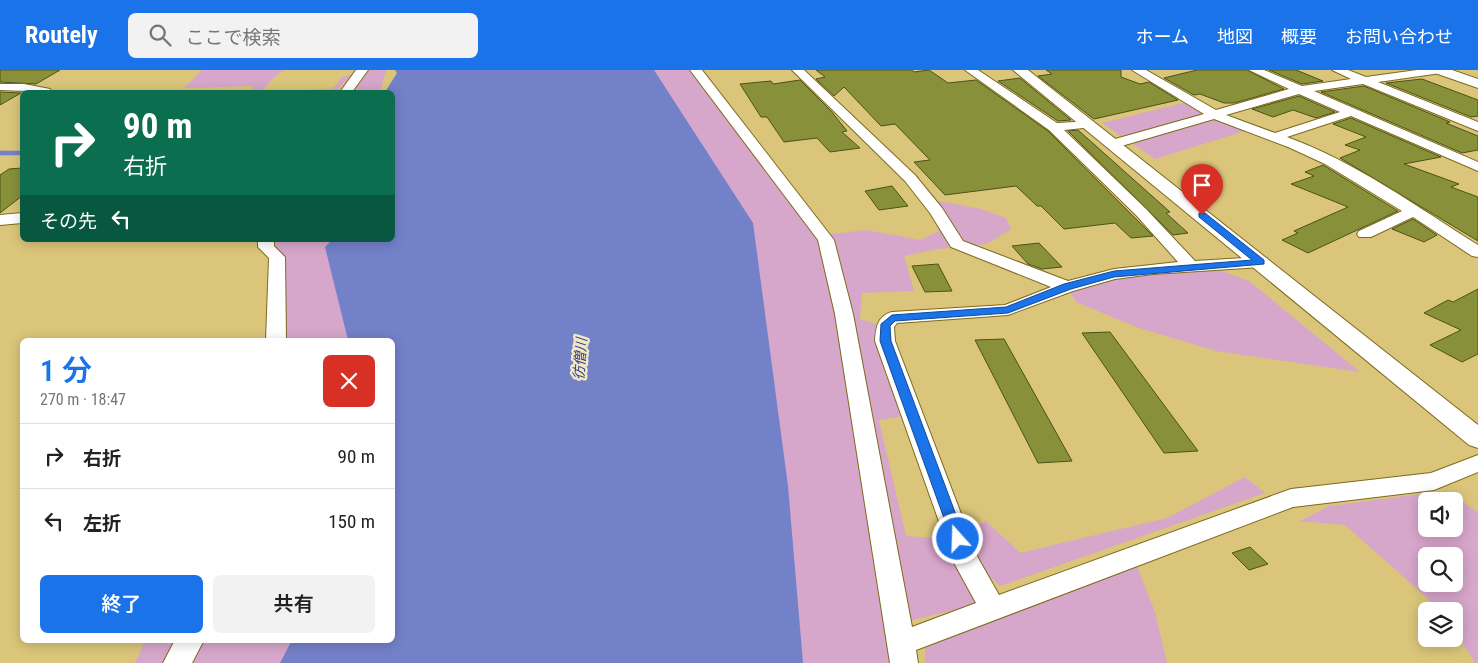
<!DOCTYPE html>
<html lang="ja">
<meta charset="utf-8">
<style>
body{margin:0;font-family:"Roboto Condensed","Noto Sans JP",sans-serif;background:#f2f2f2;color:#222;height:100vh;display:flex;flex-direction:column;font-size:19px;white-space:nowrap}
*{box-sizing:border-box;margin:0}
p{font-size:16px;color:#767676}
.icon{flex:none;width:28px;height:28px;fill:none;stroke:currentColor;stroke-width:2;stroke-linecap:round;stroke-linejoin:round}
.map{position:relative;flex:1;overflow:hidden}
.side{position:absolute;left:20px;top:268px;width:375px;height:305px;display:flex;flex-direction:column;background:#fff;border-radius:8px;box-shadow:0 2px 12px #0003}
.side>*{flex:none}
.hud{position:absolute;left:20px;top:20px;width:375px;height:152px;border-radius:8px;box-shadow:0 2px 12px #0003;background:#0b6e4f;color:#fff;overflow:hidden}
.fabs{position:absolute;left:1418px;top:422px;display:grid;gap:10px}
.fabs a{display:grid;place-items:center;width:45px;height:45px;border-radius:8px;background:#fff;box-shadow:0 2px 12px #0003;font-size:25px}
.pin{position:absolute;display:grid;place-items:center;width:42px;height:42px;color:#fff;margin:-51px -21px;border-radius:50% 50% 50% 0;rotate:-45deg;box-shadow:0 0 5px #0007}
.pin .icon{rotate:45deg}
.me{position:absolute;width:55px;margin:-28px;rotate:340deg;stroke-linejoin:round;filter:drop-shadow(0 0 4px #0008)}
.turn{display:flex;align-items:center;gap:18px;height:105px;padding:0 20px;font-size:22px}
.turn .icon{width:65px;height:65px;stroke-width:2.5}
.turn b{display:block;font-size:35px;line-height:42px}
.then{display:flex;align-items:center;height:48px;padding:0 20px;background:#0003;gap:10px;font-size:19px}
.round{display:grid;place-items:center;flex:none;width:52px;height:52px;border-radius:8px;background:#f2f2f2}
.overview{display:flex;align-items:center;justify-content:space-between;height:85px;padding:0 20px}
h1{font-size:30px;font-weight:600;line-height:38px;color:#1a73e8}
.button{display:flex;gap:10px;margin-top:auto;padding:10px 20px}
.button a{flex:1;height:58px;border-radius:8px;background:#1a73e8;color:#fff;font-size:20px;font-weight:600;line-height:58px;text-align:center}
.button a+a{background:#f2f2f2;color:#222}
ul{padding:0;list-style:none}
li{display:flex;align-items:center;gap:15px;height:65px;padding:0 20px;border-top:1px solid #e0e0e0}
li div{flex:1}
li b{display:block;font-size:19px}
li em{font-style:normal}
header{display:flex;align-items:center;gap:30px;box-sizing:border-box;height:70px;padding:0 25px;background:#1a73e8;color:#fff}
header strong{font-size:24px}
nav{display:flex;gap:28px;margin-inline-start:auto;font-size:18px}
.search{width:350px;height:45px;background:#f2f2f2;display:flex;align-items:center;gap:12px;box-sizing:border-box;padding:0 18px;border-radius:8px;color:#767676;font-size:19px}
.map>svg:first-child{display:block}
</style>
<header>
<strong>Routely</strong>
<div class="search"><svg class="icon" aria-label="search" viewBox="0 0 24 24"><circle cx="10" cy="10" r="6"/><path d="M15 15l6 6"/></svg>ここで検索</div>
<nav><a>ホーム</a><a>地図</a><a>概要</a><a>お問い合わせ</a></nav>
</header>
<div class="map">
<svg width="1478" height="593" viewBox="0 0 1478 593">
<rect width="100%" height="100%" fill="#dac57a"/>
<path fill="#d7a6cb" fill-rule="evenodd" d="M 202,0 L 285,0 L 277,4 L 262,21 L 333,19 L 342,7 L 353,4 L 337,20 L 251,22 L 254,16 L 184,18 Z
M 369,0 L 386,0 L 380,22 L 354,22 Z
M 621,0 L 695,0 L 823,165 L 866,160 L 921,170 L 939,161 L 928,129 L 981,139 L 1006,148 L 1011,159 L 987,174 L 938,179 L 904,186 L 914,221 L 862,223 L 860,249 L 876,254 L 903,346 L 879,350 L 906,466 L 948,469 L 980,534 L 908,551 L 904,593 L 799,593 Z
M 1192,31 L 1248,60 L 1155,89 L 1102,53 Z
M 273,170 L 332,170 L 354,270 L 276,270 L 280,183 Z
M 1153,199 L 1222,201 L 1249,211 L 1360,302 L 1216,281 L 1139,258 L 1076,232 L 1067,217 Z
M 1245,407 L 1265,423 L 1000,516 L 980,497 L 969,460 L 986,451 L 1020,483 L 1167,448 Z
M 1444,421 L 1478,442 L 1478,593 L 1475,593 L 1454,559 L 1454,541 L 1442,541 L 1345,455 L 1300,451 L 1329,436 ZM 1426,431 L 1454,431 L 1454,459 L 1426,459 ZM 1426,486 L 1454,486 L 1454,514 L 1426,514 Z
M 1136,494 L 1155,542 L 1167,593 L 925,593 L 925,578 L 1060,514 Z
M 145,570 L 322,570 L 308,593 L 135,593 Z"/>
<path fill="#7381c9" d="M 395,0 L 654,0 L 753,153 L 788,416 L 803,593 L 280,593 L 292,570 L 392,570 L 392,270 L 348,270 L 325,177 L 332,170 L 392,170 L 392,22 L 385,22 L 397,3 Z"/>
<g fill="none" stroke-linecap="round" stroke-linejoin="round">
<path stroke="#7381c9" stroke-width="4.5" d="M 0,83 L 22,83"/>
</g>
<path fill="#88903a" stroke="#4c5219" d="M 0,0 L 60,0 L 36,14 L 0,12 Z
M 816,0 L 912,0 L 914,2 L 929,0 L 948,13 L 976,10 L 1048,61 L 1153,166 L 1131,168 L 1115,153 L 1064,159 L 1041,136 L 1037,136 L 1016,116 L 945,125 L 914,92 L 930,90 L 895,54 L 881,56 L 844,17 L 834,26 L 816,9 L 825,7 Z
M 1046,0 L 1121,0 L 1121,7 L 1140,14 L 1149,12 L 1178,30 L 1094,49 L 1038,6 L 1052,4 Z
M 1197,0 L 1247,0 L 1284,19 L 1234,33 L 1224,33 L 1200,24 L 1194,25 L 1164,8 Z
M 1269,0 L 1296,0 L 1323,11 L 1302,14 Z
M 1020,8 L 1071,50 L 1058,51 L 998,11 Z
M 1422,9 L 1478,30 L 1478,46 L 1471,47 L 1386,13 Z
M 800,10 L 831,41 L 847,61 L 842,62 L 860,78 L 830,82 L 817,68 L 784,72 L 767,47 L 761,47 L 740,14 L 771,11 L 773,14 Z
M 1364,16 L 1450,52 L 1446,53 L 1478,66 L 1478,80 L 1462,83 L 1321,22 Z
M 0,22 L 21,23 L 0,35 Z
M 1299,26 L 1335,42 L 1316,48 L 1293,40 L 1273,47 L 1252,39 Z
M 1351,48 L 1441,87 L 1404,94 L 1459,114 L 1451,117 L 1478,127 L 1478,171 L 1340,88 L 1360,80 L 1345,75 L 1366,67 L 1333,54 Z
M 1078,60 L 1170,142 L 1166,143 L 1188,163 L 1173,165 L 1068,61 Z
M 1323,95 L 1398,141 L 1308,183 L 1282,170 L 1298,163 L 1294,161 L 1348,137 L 1291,114 L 1314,106 L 1305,102 Z
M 22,98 L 22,126 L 0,143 L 0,105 L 9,99 Z
M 892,116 L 908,136 L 879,140 L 865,121 Z
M 1413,149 L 1437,165 L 1424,172 L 1392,159 Z
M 1039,173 L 1062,197 L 1042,199 L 1028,194 L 1012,176 Z
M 938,194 L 952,221 L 925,222 L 912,196 Z
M 1478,219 L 1478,284 L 1462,292 L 1430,275 L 1461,260 L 1424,243 L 1448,230 L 1453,232 Z
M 1110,262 L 1198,381 L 1164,383 L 1082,263 Z
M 1004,269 L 1072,391 L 1038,393 L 975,270 Z
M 1250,477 L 1268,494 L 1249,500 L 1232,483 Z"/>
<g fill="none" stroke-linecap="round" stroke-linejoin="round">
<defs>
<path id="minor" d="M 356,0 L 368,0 L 352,22 L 340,22 Z
M 690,0 L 702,0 L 834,170 L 853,244 L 912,557 L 976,533 L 953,491 L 875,271 C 876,258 877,246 892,242 L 1005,235 L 1051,217 L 951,177 L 930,143 L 905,111 L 792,0 L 804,0 L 915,105 L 942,138 L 963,171 L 1068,211 L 1114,199 L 1178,192 L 1136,145 L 1049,60 L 965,0 L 978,0 L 1057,53 L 1093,51 L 1094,54 L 1093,57 L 1064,60 L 1146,139 L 1195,191 L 1261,187 L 1267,188 L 1269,192 L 1267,196 L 1261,197 L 1153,204 L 1115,209 L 1073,221 L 1008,245 L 897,253 L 894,257 L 895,271 L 978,488 L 999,525 L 1291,419 L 1431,403 L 1478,385 L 1478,402 L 1434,420 L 1293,437 L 916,580 L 918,593 L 890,593 L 835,244 L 818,170 Z
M 1132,0 L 1146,0 L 1216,40 L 1289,19 L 1249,0 L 1264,0 L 1302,16 L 1351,9 L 1332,0 L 1348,0 L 1366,7 L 1417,0 L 1447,0 L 1441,3 L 1378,12 L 1478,52 L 1478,61 L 1363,14 L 1314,21 L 1478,92 L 1478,101 L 1351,46 L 1287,67 C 1356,92 1417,137 1478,175 L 1478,187 L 1472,186 L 1413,147 L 1371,167 L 1359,167 L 1357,164 L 1359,161 L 1402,141 L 1325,94 L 1288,77 L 1214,49 L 1118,77 L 1108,77 L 1106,74 L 1108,71 L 1204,44 ZM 1299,24 L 1340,42 L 1275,63 L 1226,45 Z
M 0,14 L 24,14 L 50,19 L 52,22 L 0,20 Z
M 22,143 L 22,153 L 0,155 L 0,145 Z
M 258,170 L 274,170 L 274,176 L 285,187 L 286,270 L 266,270 L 269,188 L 258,177 Z
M 175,570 L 204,570 L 192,593 L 163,593 Z"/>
<path id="tertiary" d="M 1013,0 L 1028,0 L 1478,355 L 1478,378 L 1469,375 Z
M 1433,0 L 1452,0 L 1478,9 L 1478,18 L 1435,3 Z"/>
</defs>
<use href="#minor" stroke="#7e6a1b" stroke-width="2"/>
<use href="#tertiary" stroke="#7e6a1b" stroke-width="2"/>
<use href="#minor" fill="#fff" fill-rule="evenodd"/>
<use href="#tertiary" fill="#fff" fill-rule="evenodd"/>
</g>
<path fill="#1a73e8" stroke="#114b97" d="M 1199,143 L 1205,143 L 1264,190 L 1264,194 L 1114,207 L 1071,219 L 1008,243 L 895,251 L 890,256 L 891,271 L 965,469 L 963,473 L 953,473 L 880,271 L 881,254 L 892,245 L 1006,237 L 1064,214 L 1114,201 L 1252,190 L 1199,147 Z"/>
<g text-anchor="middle" stroke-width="5" stroke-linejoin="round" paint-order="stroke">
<g font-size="14" font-style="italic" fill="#333a90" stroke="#f1e7c2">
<text transform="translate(580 289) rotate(-86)" y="5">彷僧川</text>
</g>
</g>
</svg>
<div class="fabs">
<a><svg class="icon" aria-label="sound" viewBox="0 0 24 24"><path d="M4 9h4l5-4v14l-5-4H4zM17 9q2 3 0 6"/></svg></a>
<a><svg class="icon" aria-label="search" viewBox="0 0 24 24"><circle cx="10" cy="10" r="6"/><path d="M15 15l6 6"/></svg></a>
<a><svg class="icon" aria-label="layers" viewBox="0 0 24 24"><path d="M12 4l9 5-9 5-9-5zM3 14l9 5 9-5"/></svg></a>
</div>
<div class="pin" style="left:1202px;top:145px;background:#d93025"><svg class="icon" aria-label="arrive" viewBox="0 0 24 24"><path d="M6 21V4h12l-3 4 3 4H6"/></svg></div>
<svg class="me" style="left:958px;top:469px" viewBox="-20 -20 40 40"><circle r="17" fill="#1a73e8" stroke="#fff" stroke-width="3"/><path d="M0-11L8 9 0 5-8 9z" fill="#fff"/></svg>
<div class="hud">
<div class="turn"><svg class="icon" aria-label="right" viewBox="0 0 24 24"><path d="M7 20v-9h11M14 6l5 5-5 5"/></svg><div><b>90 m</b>右折</div></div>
<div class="then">その先<svg class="icon" aria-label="left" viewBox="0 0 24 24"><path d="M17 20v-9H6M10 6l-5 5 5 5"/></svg></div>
</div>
<section class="side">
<div class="overview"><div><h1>1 分</h1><p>270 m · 18:47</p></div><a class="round" style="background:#d93025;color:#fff"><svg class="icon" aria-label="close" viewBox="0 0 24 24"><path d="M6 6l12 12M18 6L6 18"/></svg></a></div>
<ul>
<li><svg class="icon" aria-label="right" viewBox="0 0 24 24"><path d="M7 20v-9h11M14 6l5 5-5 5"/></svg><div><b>右折</b></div><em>90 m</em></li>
<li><svg class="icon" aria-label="left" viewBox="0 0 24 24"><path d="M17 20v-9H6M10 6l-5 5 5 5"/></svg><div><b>左折</b></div><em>150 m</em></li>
</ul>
<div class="button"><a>終了</a><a>共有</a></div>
</section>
</div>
